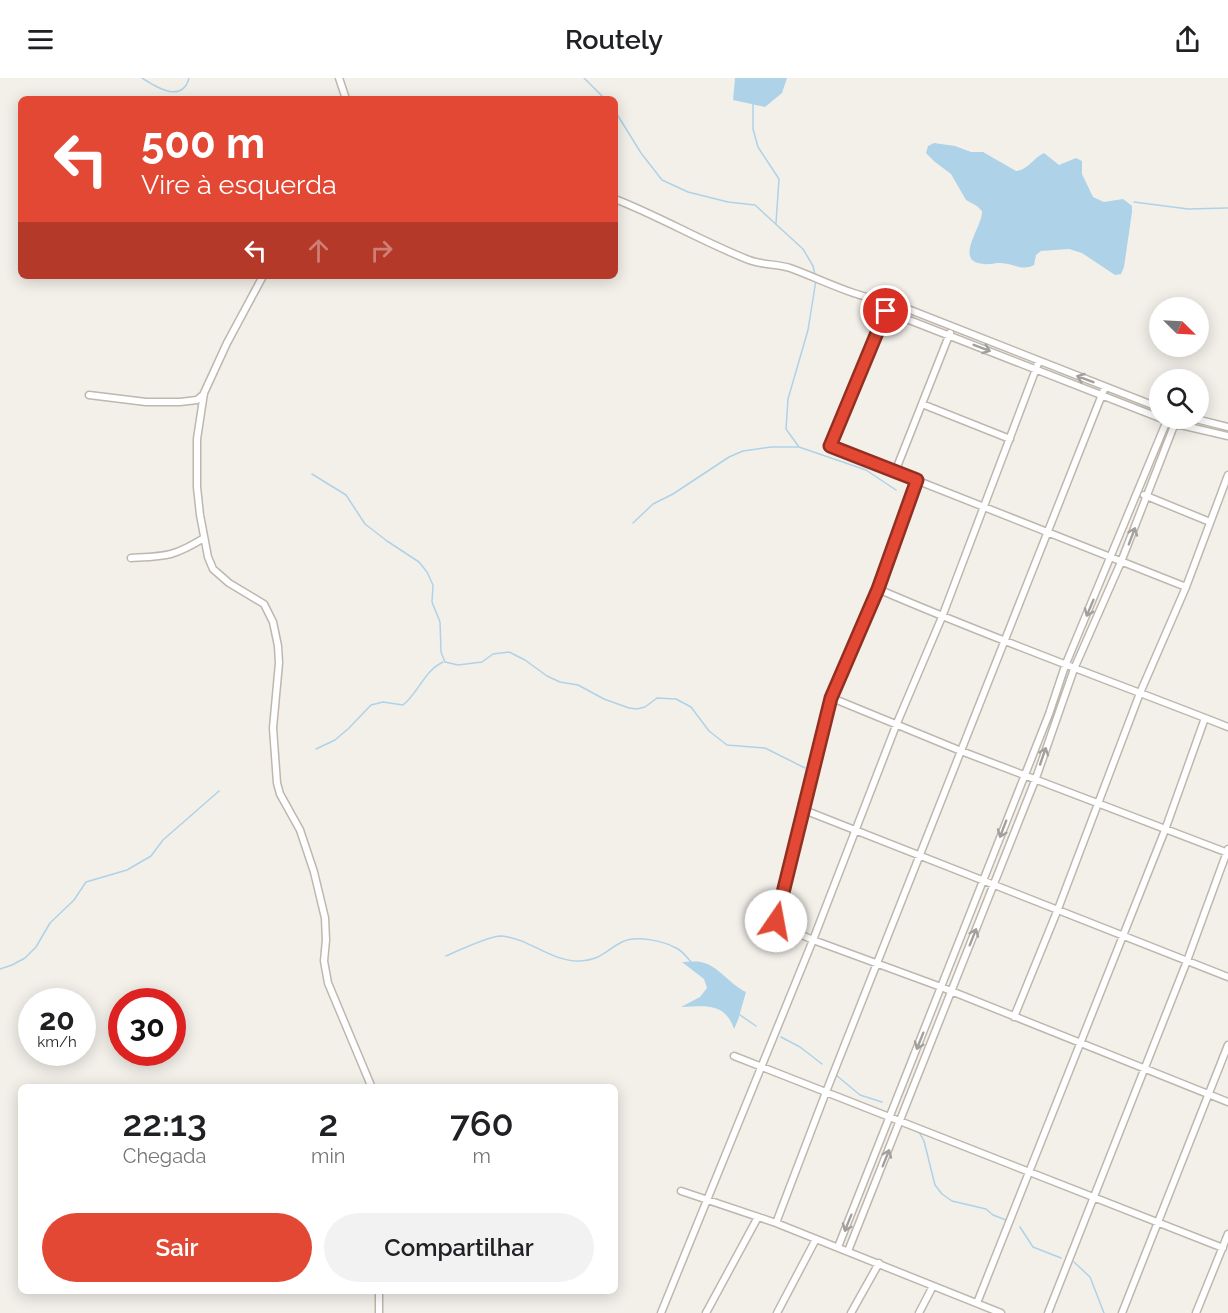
<!DOCTYPE html>
<html lang="pt">
<meta charset="utf-8">
<style>
body{margin:0;font-family:Raleway,sans-serif;background:#f2f2f2;color:#202124;height:100vh;display:flex;flex-direction:column;font-size:22px;white-space:nowrap}
*{box-sizing:border-box;margin:0}
p{font-size:20px;color:#757577}
.icon{flex:none;width:33px;height:33px;fill:none;stroke:currentColor;stroke-width:2;stroke-linecap:round;stroke-linejoin:round}
.map{position:relative;flex:1;overflow:hidden}
.sheet{position:absolute;left:18px;top:1006px;width:600px;height:210px;display:flex;flex-direction:column;background:#fff;border-radius:9px;box-shadow:0 3px 15px #0003}
.sheet>*{flex:none}
.hud{position:absolute;left:18px;top:18px;width:600px;height:183px;border-radius:9px;box-shadow:0 3px 15px #0003;background:#e24833;color:#fff;overflow:hidden}
.needle{width:39px;rotate:114deg}
.fabs{position:absolute;left:1149px;top:219px;display:grid;gap:12px}
.fabs a{display:grid;place-items:center;width:60px;height:60px;border-radius:50%;background:#fff;box-shadow:0 3px 15px #0003;font-size:30px}
.speed{position:absolute;left:18px;top:910px;display:flex;gap:12px;font-size:30px;font-weight:700;text-align:center}
.speed>*{display:grid;place-content:center;width:78px;height:78px;border-radius:50%;background:#fff;box-shadow:0 3px 15px #0003;line-height:1}
.speed small{font-size:15px;font-weight:400}
.speed .limit{border:9px solid #d22;background:#fff;color:#111}
.pin{position:absolute;display:grid;place-items:center;width:51px;height:51px;color:#fff;margin:-26px;border:3px solid #fff;border-radius:50%;box-shadow:0 2px 6px #0007}
.me{position:absolute;width:66px;margin:-33px;rotate:12deg;stroke-linejoin:round;filter:drop-shadow(0 0 4px #0008)}
.turn{display:flex;align-items:center;gap:21px;height:126px;padding:0 24px;font-size:27px}
.turn .icon{width:78px;height:78px;stroke-width:2.5}
.turn b{display:block;font-size:42px;line-height:51px}
.lanes{display:flex;align-items:center;height:57px;padding:0 24px;background:#0003;justify-content:center;gap:30px;direction:ltr}
.lanes .off{opacity:.35}
.eta{display:flex;justify-content:space-evenly;align-items:center;height:102px;text-align:center}
.eta b{font-size:36px;font-weight:600;line-height:42px}
.primary-button{display:flex;gap:12px;margin-top:auto;padding:12px 24px}
.primary-button a{flex:1;height:69px;border-radius:36px;background:#e24833;color:#fff;font-size:24px;font-weight:600;line-height:69px;text-align:center}
.primary-button a+a{background:#f2f2f2;color:#202124}
header{display:flex;justify-content:space-between;align-items:center;height:78px;padding:0 24px;background:#fff;font-size:27px;font-weight:600}
.map>svg:first-child{display:block}
</style>
<header><svg class="icon" aria-label="menu" viewBox="0 0 24 24"><path d="M4 6h16M4 12h16M4 18h16"/></svg>Routely<svg class="icon" aria-label="share" viewBox="0 0 24 24"><path d="M12 15V3M7 8l5-5 5 5M5 13v7h14v-7"/></svg></header>
<div class="map">
<svg width="1228" height="1235" viewBox="0 0 1228 1235">
<rect width="100%" height="100%" fill="#f3f0ea"/>
<path fill="#aed2e8" d="M 735,0 L 787,0 L 782,15 L 765,29 L 733,22 Z
M 934,65 L 955,68 L 971,74 L 983,74 L 1016,93 C 1028,92 1033,80 1044,75 L 1059,87 L 1076,80 L 1082,83 L 1082,96 L 1093,119 L 1104,124 L 1123,121 L 1132,128 L 1132,134 L 1124,189 L 1121,196 L 1115,197 L 1082,175 L 1069,171 L 1041,173 L 1036,177 L 1034,187 C 1021,194 1012,184 998,185 C 994,185 989,187 984,186 C 952,184 983,149 982,133 L 977,128 L 966,122 L 951,96 L 935,84 L 926,75 L 928,68 Z
M 682,884 C 688,884 695,883 701,884 C 719,888 729,906 746,914 L 738,942 L 734,951 C 725,924 705,928 681,929 L 700,919 L 707,910 L 704,901 Z"/>
<g fill="none" stroke-linecap="round" stroke-linejoin="round">
<path stroke="#aed2e8" stroke-width="1.5" d="M 142,0 C 156,9 182,26 189,0
M 584,0 L 605,21
M 753,25 L 753,51 L 758,69 L 779,101 L 776,145
M 615,33 L 641,75 L 662,102 L 688,114 L 728,124 L 755,127 L 803,171 L 813,188 L 815,197
M 1134,124 L 1188,131 L 1228,130
M 816,202 L 808,252 L 788,321 L 786,351 L 799,369 L 866,392 L 896,412
M 312,396 L 346,417 L 365,446 L 387,463 L 419,484 L 427,494 L 433,507 L 432,524 L 440,544 L 441,574 L 445,584 L 458,587 L 482,584 L 493,576 L 509,574 L 525,582 L 547,598 L 560,604 L 578,607 L 604,621 L 629,630 L 637,631 L 645,629 L 657,620 L 676,621 L 691,629 L 709,653 L 727,667 L 765,670 L 805,690
M 633,445 L 653,426 L 673,416 L 729,379 L 743,373 L 771,369 L 798,369
M 316,671 L 335,662 L 349,650 L 371,627 L 383,624 L 403,627 C 419,614 424,593 443,584
M 446,878 C 457,873 490,858 501,858 C 529,860 551,884 580,883 C 600,882 604,874 620,865 C 635,856 664,863 678,871 C 683,874 687,879 691,884
M 0,891 L 12,887 L 25,880 L 36,869 L 50,845 L 74,822 L 86,804 L 127,792 L 151,778 L 163,762 L 219,713
M 740,937 L 756,948
M 781,959 L 800,969 L 822,986
M 836,997 L 860,1017 L 882,1024
M 919,1054 L 924,1063 L 935,1107 L 942,1116 L 952,1123 L 986,1131 L 993,1137 L 1006,1142
M 1020,1149 L 1033,1169 L 1061,1180
M 1074,1184 L 1090,1199 L 1104,1235"/>
<defs>
<path id="minor" d="M 339,0 L 346,21
M 615,121 C 661,139 703,164 749,182 C 762,187 777,186 790,190 C 823,202 854,219 890,224 L 1160,330
M 263,198 L 227,265 L 204,315 L 197,361 L 197,409 L 200,437 L 208,479 L 213,491 L 229,505 L 264,526 L 273,544 L 278,568 L 279,585 L 273,650 L 277,705 L 280,716 L 300,752 L 314,794 L 325,840 L 326,862 L 324,883 L 328,905 L 372,1010
M 872,222 L 886,233 L 1160,340
M 890,224 L 830,368 L 1186,509
M 89,317 L 146,324 L 180,324 L 197,322 L 204,316
M 922,326 L 1010,361
M 1192,340 L 1228,349
M 1172,345 L 1228,358
M 895,394 L 950,255
M 917,402 L 878,511 L 832,620 L 776,843 L 779,847 L 813,862 L 941,909 L 1228,1024
M 1144,417 L 1210,444
M 131,480 C 166,478 173,479 204,460
M 878,511 C 993,561 1111,603 1228,649
M 832,620 L 961,673 L 1228,775
M 804,732 L 1228,899
M 1014,939 L 1058,831 L 1140,615 L 1186,509 L 1228,397
M 734,978 L 1223,1170
M 681,1113 L 776,1145 L 1001,1235
M 776,1145 L 826,1014 L 1105,309
M 838,1169 L 1049,636 L 1065,588 L 1168,340
M 848,1173 L 1036,700 L 1074,591 L 1121,484 L 1177,340
M 977,1225 L 1165,752 L 1205,640
M 379,1235 L 379,1214
M 661,1235 L 813,862 L 897,645 L 942,539 L 1039,283
M 706,1235 L 758,1139
M 777,1235 L 816,1161
M 851,1235 L 879,1185
M 919,1235 L 933,1208
M 1048,1235 L 1187,883 L 1228,771
M 1122,1235 L 1228,967
M 1196,1235 L 1228,1156"/>
</defs>
<use href="#minor" stroke="#beb7ae" stroke-width="9"/>
<use href="#minor" stroke="#fff" stroke-width="6"/>
</g>
<defs><path id="oneway-shaft" d="M-6 0H5M1.5-3L5.5 0L1.5 3" fill="none" stroke-width="1.6" stroke-linecap="round" stroke-linejoin="round" transform="scale(1.5)"/></defs>
<g stroke="#a2a09c">
<use href="#oneway-shaft" transform="translate(982 270) rotate(21)"/>
<use href="#oneway-shaft" transform="translate(1085 301) rotate(-159)"/>
<use href="#oneway-shaft" transform="translate(1132 458) rotate(-69)"/>
<use href="#oneway-shaft" transform="translate(1090 530) rotate(113)"/>
<use href="#oneway-shaft" transform="translate(1043 678) rotate(-71)"/>
<use href="#oneway-shaft" transform="translate(1003 751) rotate(111)"/>
<use href="#oneway-shaft" transform="translate(973 859) rotate(-68)"/>
<use href="#oneway-shaft" transform="translate(920 963) rotate(112)"/>
<use href="#oneway-shaft" transform="translate(886 1080) rotate(-68)"/>
<use href="#oneway-shaft" transform="translate(848 1145) rotate(112)"/>
</g>
<g fill="none" stroke-linecap="round" stroke-linejoin="round">
<defs>
<path id="route" d="M 776,843 L 831,620 L 878,511 L 917,402 L 830,368 L 886,233"/>
</defs>
<use href="#route" stroke="#932f21" stroke-width="15"/>
<use href="#route" stroke="#e24833" stroke-width="10"/>
</g>
</svg>
<div class="fabs">
<a><svg class="needle" viewBox="-14 -14 28 28"><path d="M0-13l5 13h-10z" fill="#e53935"/><path d="M0 13l5-13h-10z" fill="#757577"/></svg></a>
<a><svg class="icon" aria-label="search" viewBox="0 0 24 24"><circle cx="10" cy="10" r="6"/><path d="M15 15l6 6"/></svg></a>
</div>
<div class="speed"><div>20<small>km/h</small></div><div class="limit">30</div></div>
<div class="pin" style="left:886px;top:233px;background:#d93025"><svg class="icon" aria-label="arrive" viewBox="0 0 24 24"><path d="M6 21V4h12l-3 4 3 4H6"/></svg></div>
<svg class="me" style="left:776px;top:843px" viewBox="-20 -20 40 40"><circle r="19" fill="#fff"/><path d="M0-13L10 11 0 6-10 11z" fill="#e24833"/></svg>
<div class="hud">
<div class="turn"><svg class="icon" aria-label="left" viewBox="0 0 24 24"><path d="M17 20v-9H6M10 6l-5 5 5 5"/></svg><div><b>500 m</b>Vire à esquerda</div></div>
<div class="lanes"><svg class="icon" aria-label="left" viewBox="0 0 24 24"><path d="M17 20v-9H6M10 6l-5 5 5 5"/></svg><svg class="icon off" aria-label="ahead" viewBox="0 0 24 24"><path d="M12 20V5M6 11l6-6 6 6"/></svg><svg class="icon off" aria-label="right" viewBox="0 0 24 24"><path d="M7 20v-9h11M14 6l5 5-5 5"/></svg></div>
</div>
<section class="sheet">
<div class="eta">
<div><b>22:13</b><p>Chegada</p></div>
<div><b>2</b><p>min</p></div>
<div><b>760</b><p>m</p></div>
</div>
<div class="primary-button"><a>Sair</a><a>Compartilhar</a></div>
</section>
</div>
